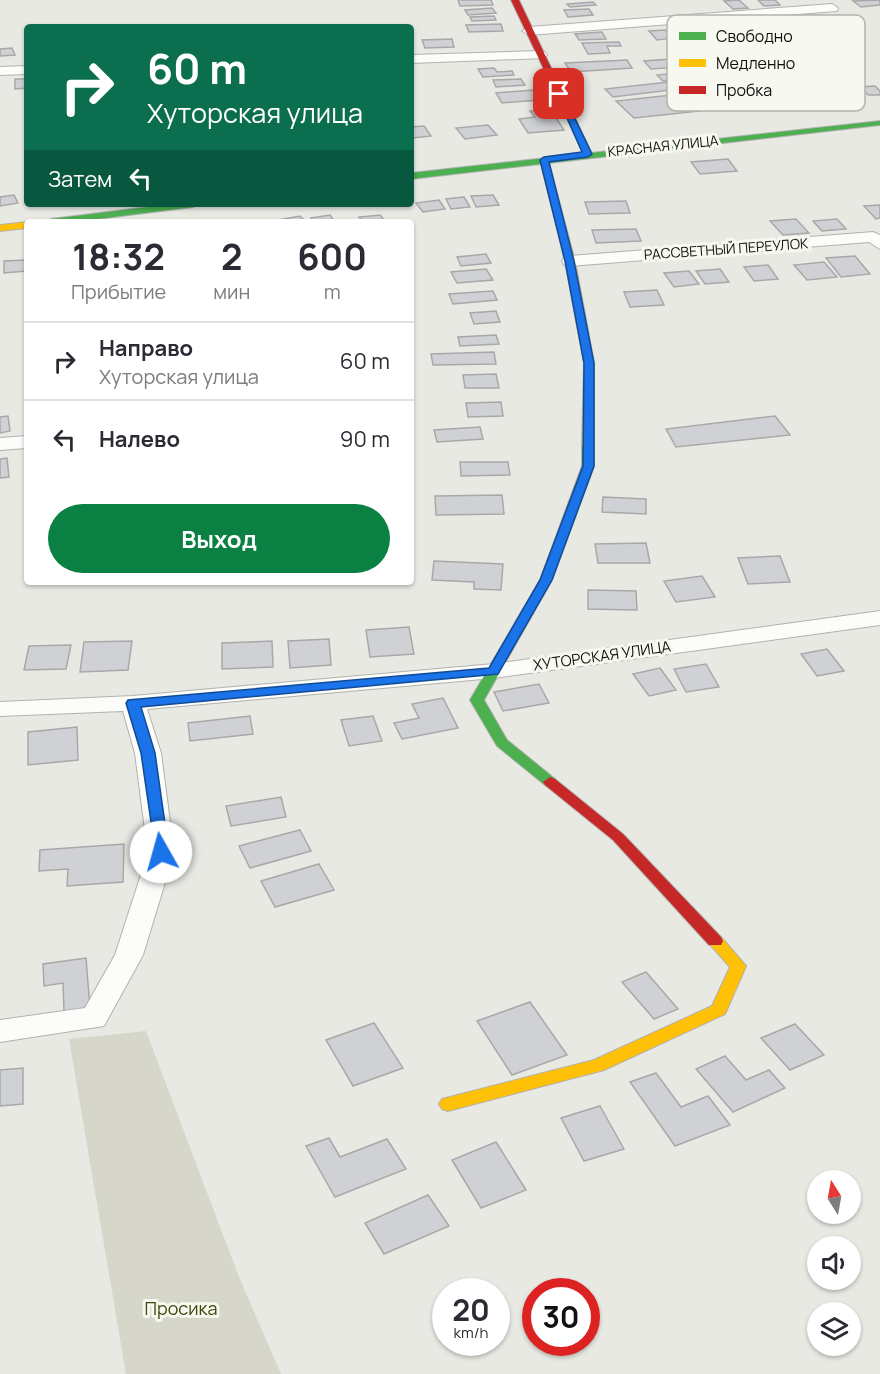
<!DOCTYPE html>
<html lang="ru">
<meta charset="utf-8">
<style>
body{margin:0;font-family:Manrope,sans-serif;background:#f2f2f3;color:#2b2b33;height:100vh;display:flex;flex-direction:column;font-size:22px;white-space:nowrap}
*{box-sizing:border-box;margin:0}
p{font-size:20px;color:#7c7c81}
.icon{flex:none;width:33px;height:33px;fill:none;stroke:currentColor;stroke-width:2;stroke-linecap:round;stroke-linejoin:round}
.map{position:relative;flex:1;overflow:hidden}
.drawer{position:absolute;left:24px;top:219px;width:390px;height:366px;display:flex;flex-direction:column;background:#fff;border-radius:6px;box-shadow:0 2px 4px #0004}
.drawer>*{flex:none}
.banner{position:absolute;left:24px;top:24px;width:390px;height:183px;border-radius:6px;box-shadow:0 2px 4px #0004;background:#0b6e4f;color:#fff;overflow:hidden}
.needle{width:39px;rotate:349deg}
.buttons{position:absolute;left:807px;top:1170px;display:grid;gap:12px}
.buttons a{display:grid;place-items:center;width:54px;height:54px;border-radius:50%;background:#fff;box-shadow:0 2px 4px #0004;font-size:30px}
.speed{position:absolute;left:432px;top:1278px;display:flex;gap:12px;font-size:30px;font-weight:700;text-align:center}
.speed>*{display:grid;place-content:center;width:78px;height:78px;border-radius:50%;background:#fff;box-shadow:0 2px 4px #0004;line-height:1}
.speed small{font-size:15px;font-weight:400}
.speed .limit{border:9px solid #d22;background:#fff;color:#111}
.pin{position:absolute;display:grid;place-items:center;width:51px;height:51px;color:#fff;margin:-26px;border-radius:12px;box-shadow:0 3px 9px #0006}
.me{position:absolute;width:66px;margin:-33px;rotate:353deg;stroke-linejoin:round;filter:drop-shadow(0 0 4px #0008)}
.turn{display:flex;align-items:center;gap:21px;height:126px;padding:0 24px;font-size:27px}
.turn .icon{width:78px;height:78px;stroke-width:2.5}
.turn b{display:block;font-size:42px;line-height:51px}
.then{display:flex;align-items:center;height:57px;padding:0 24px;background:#0003;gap:12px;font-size:22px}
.eta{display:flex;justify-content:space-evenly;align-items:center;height:102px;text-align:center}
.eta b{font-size:36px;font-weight:700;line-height:42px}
.cta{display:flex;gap:12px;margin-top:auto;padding:12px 24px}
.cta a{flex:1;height:69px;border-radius:36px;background:#0b8043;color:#fff;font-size:24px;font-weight:700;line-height:69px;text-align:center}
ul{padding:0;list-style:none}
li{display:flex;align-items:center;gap:18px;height:78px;padding:0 24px;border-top:2px solid #e1e1e2}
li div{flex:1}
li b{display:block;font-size:22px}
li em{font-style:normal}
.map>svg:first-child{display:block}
</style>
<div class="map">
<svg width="880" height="1374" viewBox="0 0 880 1374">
<rect width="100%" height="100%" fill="#e9e9e4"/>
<path fill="#d6d7ca" d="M 146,1031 L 239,1277 L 281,1374 L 126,1374 L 69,1039 Z"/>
<path fill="#cfd1d4" stroke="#a8a8a8" stroke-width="1.5" d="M 458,0 L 491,0 L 493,5 L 460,6 Z
M 739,0 L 748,8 L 733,9 L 724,1 Z
M 758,0 L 775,0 L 780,5 L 764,6 Z
M 880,0 L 880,5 L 861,7 L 853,1 Z
M 593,2 L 596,5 L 570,7 L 567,4 Z
M 492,8 L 496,13 L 468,15 L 465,10 Z
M 589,9 L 593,15 L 568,17 L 564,10 Z
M 494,16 L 496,20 L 472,21 L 470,17 Z
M 501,24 L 503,31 L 469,32 L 466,25 Z
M 665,30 L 673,38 L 657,40 L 649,31 Z
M 602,32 L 606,39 L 579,40 L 575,34 Z
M 452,39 L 454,47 L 425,48 L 422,40 Z
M 619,42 L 621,46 L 607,46 L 610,53 L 588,54 L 582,43 Z
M 12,48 L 15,55 L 0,56 L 0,49 Z
M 727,55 L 734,63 L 651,69 L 644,61 Z
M 627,60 L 632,68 L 571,72 L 565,63 Z
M 738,66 L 745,72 L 663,81 L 657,75 Z
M 494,68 L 497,72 L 512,71 L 514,75 L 483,77 L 478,69 Z
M 15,79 L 27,79 L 27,88 L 15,89 Z
M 521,79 L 525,85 L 496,87 L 493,80 Z
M 678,81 L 687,88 L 613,97 L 605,89 Z
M 875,86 L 880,91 L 880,95 L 868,95 L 860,87 Z
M 533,90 L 539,100 L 502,103 L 496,93 Z
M 681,94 L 700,111 L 634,118 L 616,101 Z
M 550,109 L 564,130 L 528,133 L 519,119 L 535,117 L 530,111 Z
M 488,125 L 497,135 L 465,139 L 456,128 Z
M 424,126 L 431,136 L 413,138 L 411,127 Z
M 728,159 L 737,171 L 700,174 L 691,162 Z
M 14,195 L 18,203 L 0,206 L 0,197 Z
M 493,195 L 499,205 L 476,207 L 471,196 Z
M 464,197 L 470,207 L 451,209 L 446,199 Z
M 439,200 L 445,209 L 423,212 L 416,203 Z
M 626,201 L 630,213 L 589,214 L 585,202 Z
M 880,205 L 880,218 L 876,219 L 864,206 Z
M 330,215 L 335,222 L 314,222 L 311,218 Z
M 380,215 L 386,222 L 363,222 L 359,217 Z
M 300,216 L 306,222 L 267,222 Z
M 796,219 L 809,233 L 783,235 L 770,221 Z
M 837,219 L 846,229 L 822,231 L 813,221 Z
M 636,229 L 641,241 L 596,243 L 592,230 Z
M 486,254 L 491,263 L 461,266 L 457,257 Z
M 855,256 L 870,274 L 841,277 L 826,258 Z
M 26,260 L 26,271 L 4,273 L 4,261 Z
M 824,262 L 837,277 L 807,280 L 794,265 Z
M 768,265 L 778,279 L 754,281 L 744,267 Z
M 486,269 L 493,280 L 457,283 L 451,272 Z
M 720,269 L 729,282 L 705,284 L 696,271 Z
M 689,271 L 699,284 L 674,287 L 664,273 Z
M 657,290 L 664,305 L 630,307 L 624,292 Z
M 493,291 L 497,300 L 453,304 L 449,294 Z
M 496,311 L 500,322 L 474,324 L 470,313 Z
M 496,335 L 499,344 L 460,346 L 458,337 Z
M 494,352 L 496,364 L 433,365 L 431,354 Z
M 496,374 L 499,388 L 465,388 L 463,375 Z
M 501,402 L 503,416 L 468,417 L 466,403 Z
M 8,416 L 10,431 L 0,433 L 0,417 Z
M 775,416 L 790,435 L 676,447 L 666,429 Z
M 480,427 L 483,439 L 437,442 L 434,430 Z
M 7,458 L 9,477 L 0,478 L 0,459 Z
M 460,462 L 508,462 L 510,475 L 461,476 Z
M 502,495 L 504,514 L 436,515 L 435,496 Z
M 603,497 L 646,499 L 646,514 L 602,512 Z
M 646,543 L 650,563 L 598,563 L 595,544 Z
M 780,556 L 790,582 L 748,584 L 738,558 Z
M 434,561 L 503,564 L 501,590 L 474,589 L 474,582 L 432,580 Z
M 702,576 L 715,597 L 676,602 L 664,581 Z
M 588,590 L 636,591 L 637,610 L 588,609 Z
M 409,627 L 414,654 L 370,657 L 366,630 Z
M 329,639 L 331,665 L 290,668 L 288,641 Z
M 132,641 L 128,670 L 80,672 L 84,642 Z
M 272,641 L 273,667 L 222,669 L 222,643 Z
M 71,645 L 66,669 L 24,670 L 29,646 Z
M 827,649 L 844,671 L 817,676 L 801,654 Z
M 706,664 L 719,687 L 686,692 L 674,669 Z
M 660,668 L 676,690 L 649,696 L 633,674 Z
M 539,684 L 549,703 L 503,711 L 494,692 Z
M 443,698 L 458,728 L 402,739 L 394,723 L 419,718 L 412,704 Z
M 250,716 L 253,734 L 190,741 L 188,723 Z
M 373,716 L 382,741 L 349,746 L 341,720 Z
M 77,727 L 78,760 L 28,765 L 28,732 Z
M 281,797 L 286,817 L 231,826 L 226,806 Z
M 300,830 L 311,851 L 250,868 L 239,846 Z
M 124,844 L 123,882 L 67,886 L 68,869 L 39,871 L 40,850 Z
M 319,864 L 334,890 L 275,907 L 261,881 Z
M 86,958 L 90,1008 L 64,1012 L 63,983 L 44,986 L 43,964 Z
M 646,972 L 678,1009 L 654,1019 L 622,982 Z
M 530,1002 L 567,1055 L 512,1075 L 477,1021 Z
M 374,1023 L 403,1068 L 353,1086 L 326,1040 Z
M 795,1024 L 824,1055 L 790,1070 L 761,1038 Z
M 725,1056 L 746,1080 L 769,1070 L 785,1088 L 733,1112 L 696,1069 Z
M 23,1068 L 23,1104 L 0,1106 L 0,1070 Z
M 656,1073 L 681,1107 L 708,1096 L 730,1125 L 675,1146 L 630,1082 Z
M 600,1106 L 624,1149 L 584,1161 L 561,1118 Z
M 329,1138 L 340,1157 L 387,1139 L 406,1169 L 335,1197 L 306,1146 Z
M 496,1142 L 526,1190 L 481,1208 L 452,1160 Z
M 428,1195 L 449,1226 L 384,1254 L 365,1223 Z"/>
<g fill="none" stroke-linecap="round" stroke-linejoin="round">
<defs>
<path id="street" d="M 832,4 L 838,8 L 837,11 L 529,35 L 522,31 L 529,27 Z
M 540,51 L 545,52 L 547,55 L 545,58 L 411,63 L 411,55 Z
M 27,66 L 27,74 L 0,75 L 0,67 Z
M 873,232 L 880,235 L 880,249 L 869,242 L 570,266 L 564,265 L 562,261 L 564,257 L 570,256 Z
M 27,436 L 27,448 L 0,450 L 0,438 Z
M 880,611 L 880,625 L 494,678 L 147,709 L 161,753 L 174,853 L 143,955 L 104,1026 L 0,1042 L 0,1020 L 85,1008 L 115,955 L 148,853 L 135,753 L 123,711 L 0,716 L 0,702 L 133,696 L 494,664 Z"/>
<path id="fast" d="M 880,121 L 880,125 L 411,179 L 411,173 Z
M 172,204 L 198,204 L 193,207 L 73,222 L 46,222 L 51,219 Z
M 588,443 L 594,446 L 594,466 L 552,580 L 484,700 L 507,740 L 555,779 L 557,782 L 550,787 L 545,785 L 497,746 L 470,700 L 540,580 L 582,466 L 582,446 Z"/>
<path id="slow" d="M 544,157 L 548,160 L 575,261 L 594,363 L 594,446 L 588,449 L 582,446 L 584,363 L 565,261 L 540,160 Z
M 27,222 L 27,228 L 0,231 L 0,225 Z
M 715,935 L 721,937 L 746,966 L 725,1014 L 604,1070 L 448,1111 L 442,1109 L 439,1104 L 442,1099 L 594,1060 L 712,1006 L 730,967 L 707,941 L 709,937 Z"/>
<path id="jam" d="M 511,0 L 519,0 L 592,154 L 591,156 L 584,154 Z
M 550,777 L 555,779 L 623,834 L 721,937 L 723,941 L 721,945 L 709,945 L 613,840 L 545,785 L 543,782 Z"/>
</defs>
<use href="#street" stroke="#b1b1ae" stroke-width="2"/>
<use href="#fast" stroke="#b1b1ae" stroke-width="2"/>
<use href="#slow" stroke="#b1b1ae" stroke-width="2"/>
<use href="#jam" stroke="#b1b1ae" stroke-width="2"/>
<use href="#street" fill="#fcfcfb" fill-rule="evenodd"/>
<use href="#fast" fill="#4caf50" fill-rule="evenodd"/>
<use href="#slow" fill="#ffc107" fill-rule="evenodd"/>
<use href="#jam" fill="#c62828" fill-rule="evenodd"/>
</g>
<path fill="#1a73e8" stroke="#114b97" stroke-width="1.5" d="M 556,93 L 563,94 L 592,154 L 588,157 L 549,162 L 574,261 L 594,363 L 594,466 L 552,580 L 498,674 L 141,707 L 155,753 L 169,852 L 161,858 L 156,856 L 141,753 L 126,703 L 128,700 L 489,668 L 540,580 L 583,466 L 584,363 L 565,261 L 540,160 L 544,157 L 582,152 Z"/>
<g text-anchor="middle" stroke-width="6" stroke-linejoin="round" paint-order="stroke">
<g font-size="14" fill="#11110f" stroke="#f7f8f0">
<text transform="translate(663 146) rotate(-6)" y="5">КРАСНАЯ УЛИЦА</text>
<text transform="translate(726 249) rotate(-4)" y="5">РАССВЕТНЫЙ ПЕРЕУЛОК</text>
</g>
<g font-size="15" fill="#11110f" stroke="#f7f8f0">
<text transform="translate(602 656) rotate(-8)" y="5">ХУТОРСКАЯ УЛИЦА</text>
</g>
<g font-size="18" fill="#42450d" stroke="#f7f8f0">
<text x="181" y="1315">Просика</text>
</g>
</g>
<rect x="667" y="15" width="198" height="96" rx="9" fill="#f7f8f0" stroke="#b2b3ac" stroke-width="1.5"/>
<rect x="679" y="32" width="27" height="8" fill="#4caf50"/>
<rect x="679" y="59" width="27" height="8" fill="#ffc107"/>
<rect x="679" y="86" width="27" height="8" fill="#c62828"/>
<g font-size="16" fill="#11110f">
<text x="716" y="42">Свободно</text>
<text x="716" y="69">Медленно</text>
<text x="716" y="96">Пробка</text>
</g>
</svg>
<div class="buttons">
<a><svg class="needle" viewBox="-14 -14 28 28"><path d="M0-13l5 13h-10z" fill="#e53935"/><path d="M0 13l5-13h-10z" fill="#7c7c81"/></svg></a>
<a><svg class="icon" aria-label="sound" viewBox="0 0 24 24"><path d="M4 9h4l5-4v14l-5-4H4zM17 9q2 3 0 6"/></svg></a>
<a><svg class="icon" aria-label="layers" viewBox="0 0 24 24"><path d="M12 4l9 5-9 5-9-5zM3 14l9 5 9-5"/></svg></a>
</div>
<div class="speed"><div>20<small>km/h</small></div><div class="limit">30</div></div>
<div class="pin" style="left:559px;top:94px;background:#d93025"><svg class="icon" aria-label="arrive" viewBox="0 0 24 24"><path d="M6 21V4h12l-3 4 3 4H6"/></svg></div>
<svg class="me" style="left:161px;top:852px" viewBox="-20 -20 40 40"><circle r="19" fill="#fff"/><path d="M0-13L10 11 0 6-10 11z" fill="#1a73e8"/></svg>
<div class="banner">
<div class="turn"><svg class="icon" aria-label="right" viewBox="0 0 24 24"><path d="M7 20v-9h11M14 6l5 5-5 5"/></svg><div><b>60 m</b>Хуторская улица</div></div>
<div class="then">Затем<svg class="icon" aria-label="left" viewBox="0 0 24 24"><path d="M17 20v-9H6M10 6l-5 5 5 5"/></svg></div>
</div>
<section class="drawer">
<div class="eta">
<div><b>18:32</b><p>Прибытие</p></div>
<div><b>2</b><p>мин</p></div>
<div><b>600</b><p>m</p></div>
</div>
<ul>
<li><svg class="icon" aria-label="right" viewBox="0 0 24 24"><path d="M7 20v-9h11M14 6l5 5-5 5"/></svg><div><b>Направо</b><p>Хуторская улица</p></div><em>60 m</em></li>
<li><svg class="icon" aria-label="left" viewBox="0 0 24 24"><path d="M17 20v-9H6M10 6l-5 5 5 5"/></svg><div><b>Налево</b></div><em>90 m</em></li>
</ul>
<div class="cta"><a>Выход</a></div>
</section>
</div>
